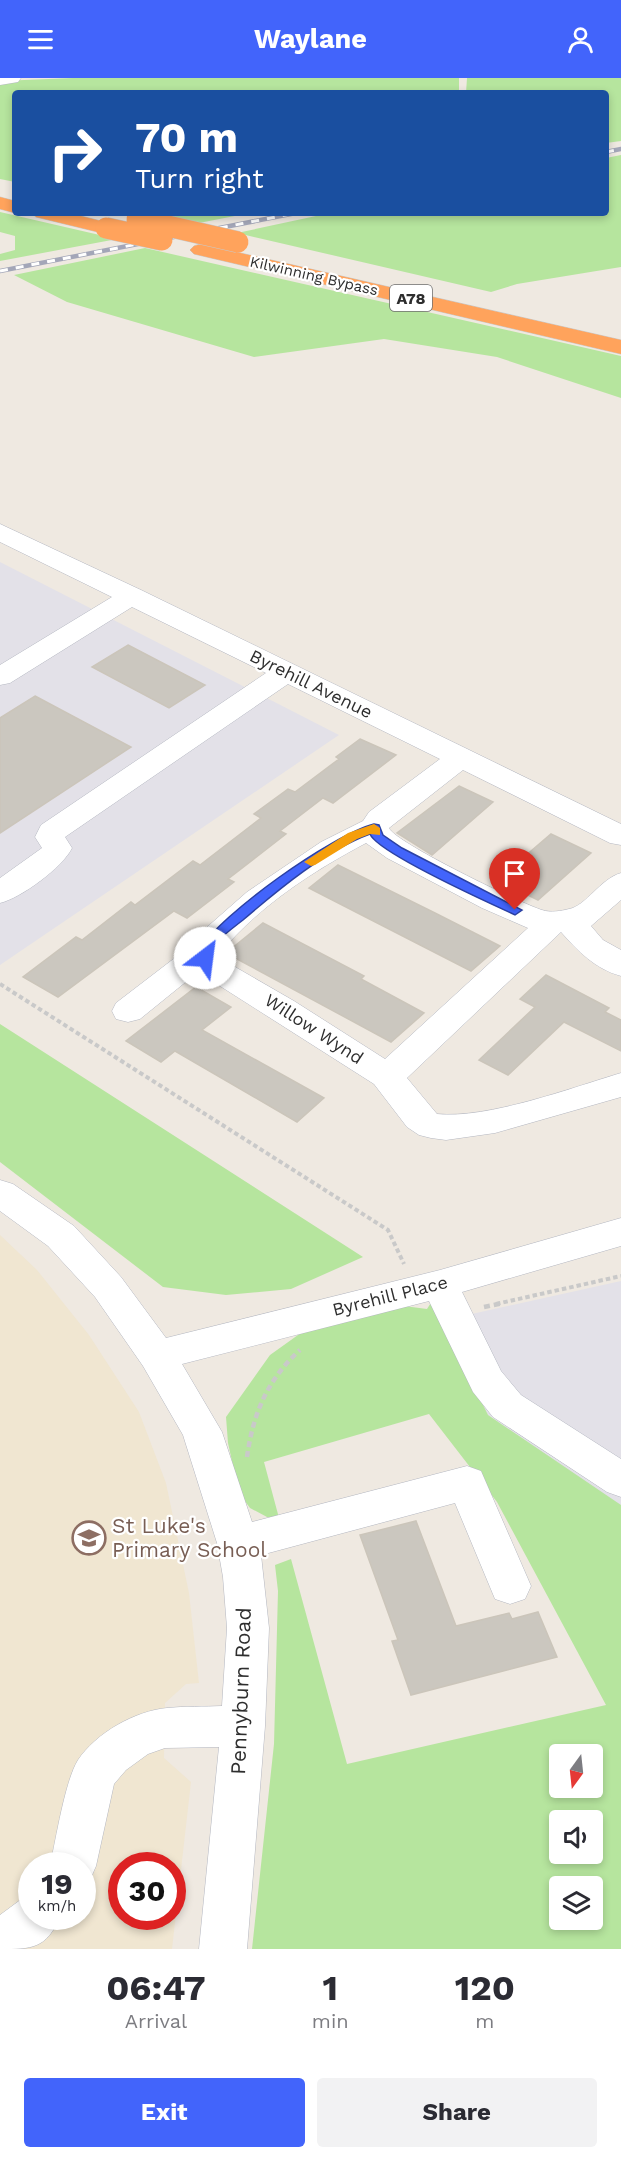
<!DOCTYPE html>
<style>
body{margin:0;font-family:"Work Sans",sans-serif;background:#f2f2f3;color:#2b2b33;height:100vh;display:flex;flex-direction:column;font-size:22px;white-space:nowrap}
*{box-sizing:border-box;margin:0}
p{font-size:20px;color:#7c7c81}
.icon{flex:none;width:33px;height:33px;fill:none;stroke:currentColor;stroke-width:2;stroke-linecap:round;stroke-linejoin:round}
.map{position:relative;height:1871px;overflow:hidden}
.details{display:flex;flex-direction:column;background:#fff;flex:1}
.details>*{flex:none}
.banner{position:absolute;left:12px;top:12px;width:597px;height:126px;border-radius:6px;box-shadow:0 3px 9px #0003;background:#1a4fa0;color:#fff;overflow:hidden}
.needle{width:39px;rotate:195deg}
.buttons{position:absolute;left:549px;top:1666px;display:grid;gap:12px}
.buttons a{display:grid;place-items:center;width:54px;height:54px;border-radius:6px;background:#fff;box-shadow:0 3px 9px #0003;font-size:30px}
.speed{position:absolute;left:18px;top:1774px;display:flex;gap:12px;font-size:30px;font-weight:700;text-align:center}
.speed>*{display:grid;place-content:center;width:78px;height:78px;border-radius:50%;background:#fff;box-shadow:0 3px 9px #0003;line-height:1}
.speed small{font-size:15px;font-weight:400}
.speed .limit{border:9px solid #d22;background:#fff;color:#111}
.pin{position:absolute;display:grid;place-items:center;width:51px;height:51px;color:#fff;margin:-62px -26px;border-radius:50% 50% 50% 0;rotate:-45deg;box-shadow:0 0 6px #0007}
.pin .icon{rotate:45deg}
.me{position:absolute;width:66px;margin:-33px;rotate:30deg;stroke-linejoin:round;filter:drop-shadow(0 0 4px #0008)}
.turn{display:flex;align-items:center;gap:21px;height:126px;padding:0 24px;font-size:27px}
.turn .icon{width:78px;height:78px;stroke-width:2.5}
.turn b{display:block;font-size:42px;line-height:51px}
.eta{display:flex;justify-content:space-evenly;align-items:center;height:102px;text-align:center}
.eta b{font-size:36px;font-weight:700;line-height:42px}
.action{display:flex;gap:12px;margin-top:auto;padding:12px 24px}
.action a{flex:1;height:69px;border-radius:6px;background:#4264fb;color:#fff;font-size:24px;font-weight:700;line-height:69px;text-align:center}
.action a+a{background:#f2f2f3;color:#2b2b33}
header{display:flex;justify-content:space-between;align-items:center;height:78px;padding:0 24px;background:#4264fb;color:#fff;font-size:27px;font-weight:700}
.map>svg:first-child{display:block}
</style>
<header><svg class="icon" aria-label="menu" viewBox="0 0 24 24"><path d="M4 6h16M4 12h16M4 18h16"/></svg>Waylane<svg class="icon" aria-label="person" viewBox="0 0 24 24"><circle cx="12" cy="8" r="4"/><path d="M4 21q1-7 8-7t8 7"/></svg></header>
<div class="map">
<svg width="621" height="1871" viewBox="0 0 621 1871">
<rect width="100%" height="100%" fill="#efe9e1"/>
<path fill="#e3e1e8" d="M 0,484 L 339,657 L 0,887 Z
M 621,1203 L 621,1429 L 488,1337 L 440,1243 Z"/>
<path fill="#f0e6d1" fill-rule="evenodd" d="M 0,1157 L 37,1192 L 89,1257 L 139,1334 L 166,1405 L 189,1515 L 199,1605 L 186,1606 L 165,1625 L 164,1680 L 191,1704 L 172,1871 L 0,1871 ZM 32,1788 L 82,1788 L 82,1839 L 32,1839 ZM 122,1788 L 172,1788 L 172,1839 L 122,1839 Z"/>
<path fill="#b6e59e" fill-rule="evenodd" d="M 73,0 L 459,0 L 459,15 L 15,15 L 15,104 L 0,101 L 0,3 Z
M 467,0 L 621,0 L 621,63 L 606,65 L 606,15 L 466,15 Z
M 621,77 L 621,189 L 517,206 L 491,214 L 237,155 L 330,135 L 606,135 L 606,80 Z
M 0,134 L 117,161 L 0,183 L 0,176 L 15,172 L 15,158 L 0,154 Z
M 153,135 L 250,135 L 199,145 Z
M 145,170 L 621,278 L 621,320 L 497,279 L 384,261 L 254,279 L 67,224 L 14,197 Z
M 0,946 L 363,1179 L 291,1211 L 226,1217 L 163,1209 L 0,1084 Z
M 432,1223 L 488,1337 L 621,1427 L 621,1871 L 252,1871 L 274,1666 L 278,1513 L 275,1487 L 291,1481 L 347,1686 L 606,1627 L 497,1424 L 429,1336 L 264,1384 L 279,1440 L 267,1439 L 250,1430 L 239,1415 L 228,1365 L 226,1339 L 270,1277 L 305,1252 L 404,1228 L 427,1231 ZM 560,1677 L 592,1677 L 592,1710 L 560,1710 ZM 560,1743 L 592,1743 L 592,1776 L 560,1776 ZM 560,1809 L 592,1809 L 592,1842 L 560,1842 Z"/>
<path fill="#cbc7bf" stroke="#cbc5ba" stroke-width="1.5" d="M 128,567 L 205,607 L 169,630 L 92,589 Z
M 35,618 L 131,669 L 0,755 L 0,640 Z
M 360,661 L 396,677 L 333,725 L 323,720 L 280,753 L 286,756 L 228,801 L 234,804 L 187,840 L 174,833 L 58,919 L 23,899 L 76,859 L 82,862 L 131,824 L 135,827 L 193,783 L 200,787 L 261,740 L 254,736 L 288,711 L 295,714 L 339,681 L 336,679 Z
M 459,708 L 493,724 L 432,777 L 397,755 Z
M 551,756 L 591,775 L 538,822 L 497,802 Z
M 338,787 L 435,835 L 500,868 L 471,893 L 309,810 Z
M 263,845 L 364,898 L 361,901 L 424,935 L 391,964 L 226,875 Z
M 546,897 L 609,930 L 605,934 L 621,942 L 621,973 L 564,944 L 508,997 L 479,982 L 535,929 L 520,921 Z
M 196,909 L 231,929 L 202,952 L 324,1020 L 297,1044 L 175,973 L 161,984 L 126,963 Z
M 416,1443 L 456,1548 L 509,1535 L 512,1541 L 538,1534 L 557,1579 L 411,1617 L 392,1563 L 398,1562 L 360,1457 Z"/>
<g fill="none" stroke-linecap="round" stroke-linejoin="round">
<defs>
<path id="minor" d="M 0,0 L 21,0 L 18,4 L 0,7 Z
M 0,446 L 141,512 L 621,746 L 621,767 L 610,765 L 463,692 L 389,750 C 394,764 522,826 542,832 C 551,835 561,833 569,831 C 586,828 600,801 621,795 L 621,822 L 591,848 L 603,862 L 621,872 L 621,898 C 595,891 578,873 561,854 L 407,1000 L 437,1036 C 488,1041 571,1010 621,995 L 621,1019 L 495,1055 L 446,1062 L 431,1060 L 419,1057 L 407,1049 L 374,1006 L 198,894 L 140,941 L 128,944 L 116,941 L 112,933 L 116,925 L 193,866 L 206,850 L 247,814 L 321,764 L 363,743 L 369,734 L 440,681 L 288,606 L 65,759 L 72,770 C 63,789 21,820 0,825 L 0,800 L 42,770 L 35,759 L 41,747 L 266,595 L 132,529 L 10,605 L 0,607 L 0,587 L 112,519 L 0,464 ZM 366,765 L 387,780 L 482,830 L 528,850 L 385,981 L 294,923 L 223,882 L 220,875 C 259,828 313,793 366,765 Z
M 0,1102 L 13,1106 L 74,1148 L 121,1199 L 166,1260 L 440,1192 L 621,1140 L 621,1168 L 462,1214 L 501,1293 L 521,1317 L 621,1381 L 621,1419 L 607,1414 L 493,1339 L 473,1314 L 429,1223 L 182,1286 L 222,1354 L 252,1444 L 467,1388 L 481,1393 L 531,1508 L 525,1521 L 510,1526 L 495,1521 L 455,1425 L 261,1477 L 269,1550 L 265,1648 L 247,1871 L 199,1871 L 219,1669 L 165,1670 L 148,1676 L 126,1692 L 114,1706 L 96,1788 L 89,1804 L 82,1806 L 82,1788 L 50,1788 C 56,1761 65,1703 78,1682 C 96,1655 135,1633 167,1630 C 185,1628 204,1629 222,1628 L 227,1550 L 223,1499 L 217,1465 L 183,1357 L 143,1288 L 95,1219 L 48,1168 L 0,1133 Z
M 32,1818 L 32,1839 L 60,1839 C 46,1871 32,1871 0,1871 L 0,1837 L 19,1823 Z"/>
<path id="highway" d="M 0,119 L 15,123 L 15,135 L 0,131 Z
M 33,135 L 69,135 L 113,146 L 116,150 L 113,154 L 106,156 L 36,139 Z
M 201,166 L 621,262 L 621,276 L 194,176 L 190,172 L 194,168 Z"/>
</defs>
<use href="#minor" stroke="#b4b7c1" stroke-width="1"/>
<use href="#highway" stroke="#c9c9c9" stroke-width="1"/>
<path stroke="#c9c9c9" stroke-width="4" stroke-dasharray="4.5 3" stroke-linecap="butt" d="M 0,906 L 388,1152 L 404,1186
M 496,1226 L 621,1198"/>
<path stroke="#c9c9c9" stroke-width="4.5" stroke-dasharray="6 4" stroke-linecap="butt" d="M 484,1229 L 503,1225
M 247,1379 C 253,1336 267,1302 300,1272"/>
<use href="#minor" fill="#fff" fill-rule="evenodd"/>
<use href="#highway" fill="#ffa35c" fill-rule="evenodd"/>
<defs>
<path id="rail" d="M 606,74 L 621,71
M 0,193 L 296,135"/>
</defs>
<use href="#rail" stroke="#a3a6b8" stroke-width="4.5"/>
<use href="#rail" stroke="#fff" stroke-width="3" stroke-dasharray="8" stroke-linecap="butt"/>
<defs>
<path id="highway-bridge" d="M 137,141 L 238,164
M 106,150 L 162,162"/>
</defs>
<use href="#highway-bridge" stroke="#c9c9c9" stroke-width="22" stroke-linecap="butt"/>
<use href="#highway-bridge" stroke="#ffa35c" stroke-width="21"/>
</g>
<path fill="#4264fb" stroke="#2b41a3" stroke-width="1.5" d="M 374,746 L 379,747 L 383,757 L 402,770 L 522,832 L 515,837 L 511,835 C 487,824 377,774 370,756 C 326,772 279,811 243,842 C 234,849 223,857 215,866 C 211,873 212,877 210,883 L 200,883 L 198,873 C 222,835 330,758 374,746 Z"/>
<path fill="#f59e0b" d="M 374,746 L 380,750 L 380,757 L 370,756 L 357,761 L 315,787 L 311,788 L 304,784 L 348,755 Z"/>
<defs>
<symbol id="school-ring" viewBox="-11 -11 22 22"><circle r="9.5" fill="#fff" stroke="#8d6e63" stroke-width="1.5"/><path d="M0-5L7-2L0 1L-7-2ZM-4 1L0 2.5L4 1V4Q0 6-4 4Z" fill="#8d6e63"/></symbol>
</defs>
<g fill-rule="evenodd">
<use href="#school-ring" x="70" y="1441" width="38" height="38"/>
</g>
<g text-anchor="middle" stroke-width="4.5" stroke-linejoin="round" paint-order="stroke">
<g font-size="15" fill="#2e2e2e" stroke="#fff">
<text transform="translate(314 198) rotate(13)" y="5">Kilwinning Bypass</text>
</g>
<rect fill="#fff" stroke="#6d6d6d" stroke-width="1.5" x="390" y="207" width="42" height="26" rx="4.5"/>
<g font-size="16" font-weight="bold" fill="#2e2e2e">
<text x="411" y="226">A78</text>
</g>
<g font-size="18" fill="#2e2e2e" stroke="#fff">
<text transform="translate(311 606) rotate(26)" y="6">Byrehill Avenue</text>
<text transform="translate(314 951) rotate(33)" y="6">Willow Wynd</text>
<text transform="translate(390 1218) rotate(-14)" y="6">Byrehill Place</text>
</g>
<g font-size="21" fill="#785e54" stroke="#fff" text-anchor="start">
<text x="112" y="1455">St Luke's<tspan x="112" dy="24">Primary School</tspan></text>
</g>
<g font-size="21" fill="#2e2e2e" stroke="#fff">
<text transform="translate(241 1613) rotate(-88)" y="7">Pennyburn Road</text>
</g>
</g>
</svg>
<div class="buttons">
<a><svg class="needle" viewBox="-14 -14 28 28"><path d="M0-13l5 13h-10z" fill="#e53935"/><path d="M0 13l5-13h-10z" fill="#7c7c81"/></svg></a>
<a><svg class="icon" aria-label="sound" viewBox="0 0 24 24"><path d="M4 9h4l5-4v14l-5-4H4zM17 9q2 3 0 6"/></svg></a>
<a><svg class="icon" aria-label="layers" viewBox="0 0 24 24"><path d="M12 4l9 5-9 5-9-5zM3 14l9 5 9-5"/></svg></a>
</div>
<div class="speed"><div>19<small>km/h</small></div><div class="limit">30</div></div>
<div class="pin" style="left:515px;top:832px;background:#d93025"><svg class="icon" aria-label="arrive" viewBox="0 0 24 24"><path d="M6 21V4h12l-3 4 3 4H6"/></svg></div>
<svg class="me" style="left:205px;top:880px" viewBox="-20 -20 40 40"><circle r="19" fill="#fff"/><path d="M0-13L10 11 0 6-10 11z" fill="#4264fb"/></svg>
<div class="banner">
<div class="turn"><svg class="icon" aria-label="right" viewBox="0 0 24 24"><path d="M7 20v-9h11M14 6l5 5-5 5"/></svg><div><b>70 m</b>Turn right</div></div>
</div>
</div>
<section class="details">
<div class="eta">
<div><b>06:47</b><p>Arrival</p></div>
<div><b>1</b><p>min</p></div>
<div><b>120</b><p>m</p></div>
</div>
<div class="action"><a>Exit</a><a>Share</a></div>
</section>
